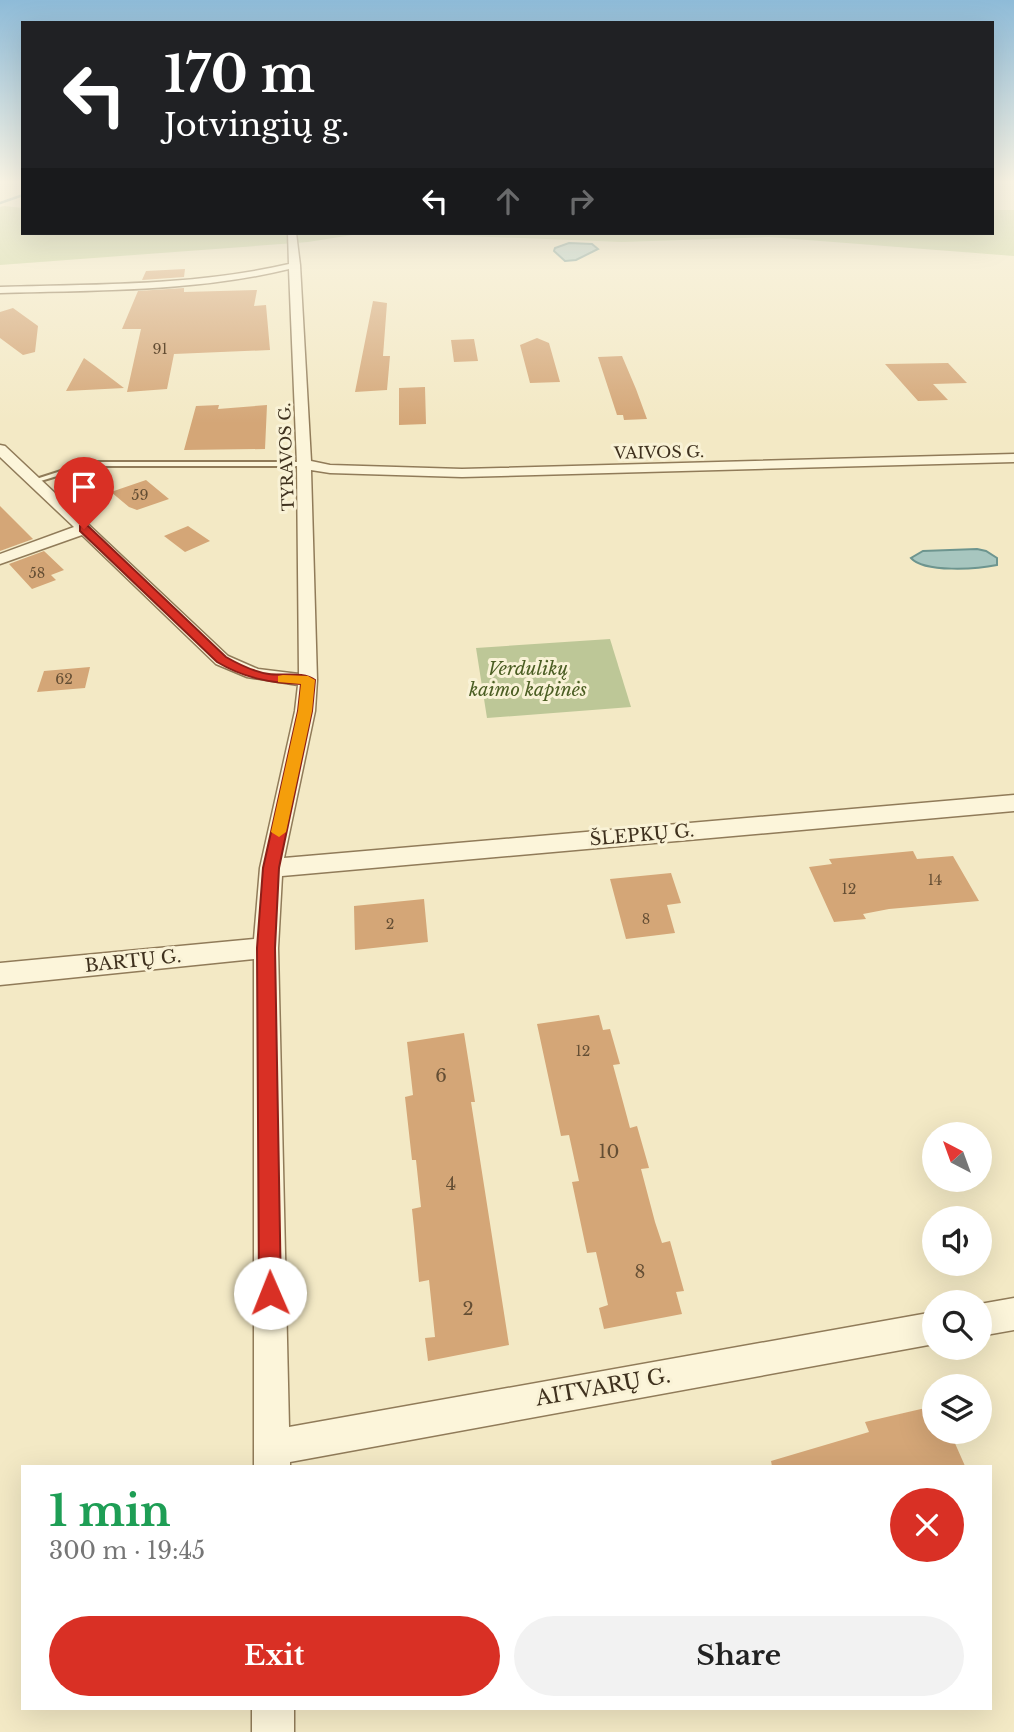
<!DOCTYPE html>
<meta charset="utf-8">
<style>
body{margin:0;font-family:"Libre Baskerville",serif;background:#f2f2f2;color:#222;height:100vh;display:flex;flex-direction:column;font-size:26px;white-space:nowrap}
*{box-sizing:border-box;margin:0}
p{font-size:23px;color:#767676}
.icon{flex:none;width:38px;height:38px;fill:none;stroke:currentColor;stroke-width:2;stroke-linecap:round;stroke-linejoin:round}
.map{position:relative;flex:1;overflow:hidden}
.side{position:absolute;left:21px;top:1465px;width:971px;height:245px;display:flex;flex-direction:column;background:#fff;border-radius:0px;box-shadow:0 7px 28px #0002}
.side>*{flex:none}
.hud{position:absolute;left:21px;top:21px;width:973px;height:214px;border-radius:0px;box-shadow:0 7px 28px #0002;background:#202124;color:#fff;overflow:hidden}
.needle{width:46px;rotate:319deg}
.buttons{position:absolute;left:922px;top:1122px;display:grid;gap:14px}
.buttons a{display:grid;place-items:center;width:70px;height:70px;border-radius:50%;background:#fff;box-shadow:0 7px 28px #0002;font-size:35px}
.pin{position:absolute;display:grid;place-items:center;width:60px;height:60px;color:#fff;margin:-72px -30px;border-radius:50% 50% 50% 0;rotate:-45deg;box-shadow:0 0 7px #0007}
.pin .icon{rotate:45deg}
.me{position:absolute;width:77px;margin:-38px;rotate:359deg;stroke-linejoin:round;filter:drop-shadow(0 0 5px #0008)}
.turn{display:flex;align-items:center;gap:24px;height:147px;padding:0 28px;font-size:32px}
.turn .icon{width:91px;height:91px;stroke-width:2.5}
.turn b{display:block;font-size:49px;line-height:60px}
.lanes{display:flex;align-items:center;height:66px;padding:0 28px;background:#0003;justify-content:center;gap:35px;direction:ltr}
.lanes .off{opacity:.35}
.round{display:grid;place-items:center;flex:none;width:74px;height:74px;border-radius:37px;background:#f2f2f2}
.overview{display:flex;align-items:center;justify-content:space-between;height:119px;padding:0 28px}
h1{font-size:42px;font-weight:700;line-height:52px;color:#1e9e55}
.button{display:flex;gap:14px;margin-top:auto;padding:14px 28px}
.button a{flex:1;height:80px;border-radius:42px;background:#d93025;color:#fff;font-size:28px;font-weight:700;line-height:80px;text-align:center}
.button a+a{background:#f2f2f2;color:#222}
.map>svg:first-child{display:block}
</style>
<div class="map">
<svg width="1014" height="1732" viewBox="0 0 1014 1732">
<rect width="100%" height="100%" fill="#f3e9c5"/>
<path fill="#c7d297" d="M 4,206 L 23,208 L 23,233 L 365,233 L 308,242 L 0,265 L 0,207 Z
M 992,210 L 1014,210 L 1014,256 L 769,237 L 622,242 L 391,233 L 992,233 Z"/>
<path fill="#bdc797" d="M 610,639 L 631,707 L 487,718 L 476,648 Z"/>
<path fill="#a7c6bf" stroke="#6d958f" stroke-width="2" d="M 569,243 L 592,244 L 598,249 L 576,260 L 565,261 L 554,251 L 555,248 Z
M 977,549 L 986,551 L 997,558 L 997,565 C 978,569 924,573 911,558 L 923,551 Z"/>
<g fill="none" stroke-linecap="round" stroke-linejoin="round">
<path stroke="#6d958f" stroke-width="2.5" d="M 0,203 L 23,195"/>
</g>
<path fill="#d4a677" d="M 185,269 L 184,277 L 142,280 L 146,271 Z
M 184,288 L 184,292 L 257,290 L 254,306 L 266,305 L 270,350 L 174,354 L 167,389 L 127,392 L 141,329 L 122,329 L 138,291 Z
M 373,301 L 387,303 L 383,356 L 390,356 L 387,390 L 355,392 Z
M 13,308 L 38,326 L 35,352 L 23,355 L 0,338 L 0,312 Z
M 537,338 L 549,343 L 560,382 L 530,383 L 520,345 Z
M 474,339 L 478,361 L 454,362 L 451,340 Z
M 622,356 L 636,389 L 647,419 L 624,420 L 623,415 L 617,415 L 598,357 Z
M 84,358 L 95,366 L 124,388 L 66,391 Z
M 948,363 L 967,383 L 933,384 L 948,400 L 918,401 L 885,364 Z
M 425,387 L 426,424 L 399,425 L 399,388 Z
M 219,405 L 218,409 L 267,405 L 265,449 L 184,450 L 196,406 Z
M 146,480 L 169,499 L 137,510 L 129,507 L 111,492 Z
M 0,506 L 33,539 L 0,551 Z
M 188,526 L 210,541 L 185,552 L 164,536 Z
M 44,551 L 64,570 L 51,575 L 56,580 L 32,589 L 9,564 Z
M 90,667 L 85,688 L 37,692 L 44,671 Z
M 913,851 L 917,859 L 953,856 L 979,901 L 889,909 L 863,914 L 866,919 L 834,922 L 809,867 L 832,864 L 829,859 Z
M 671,873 L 681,903 L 667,905 L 675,933 L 626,939 L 610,879 Z
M 424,899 L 428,942 L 355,950 L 354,906 Z
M 599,1015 L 603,1030 L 610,1029 L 620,1064 L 613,1065 L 630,1128 L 637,1126 L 649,1168 L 641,1169 L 655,1222 L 662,1243 L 670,1241 L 684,1291 L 676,1292 L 682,1314 L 604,1329 L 599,1308 L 608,1305 L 596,1252 L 587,1253 L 572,1182 L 579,1181 L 569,1135 L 561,1136 L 537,1024 Z
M 464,1033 L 475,1102 L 471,1102 L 509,1345 L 428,1361 L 425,1338 L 435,1337 L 429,1280 L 419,1282 L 414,1228 L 412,1209 L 421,1207 L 416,1160 L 412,1160 L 405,1097 L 413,1095 L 407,1042 Z
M 934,1406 L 934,1432 L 950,1432 L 965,1466 L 772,1466 L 771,1461 L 869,1432 L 865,1422 Z"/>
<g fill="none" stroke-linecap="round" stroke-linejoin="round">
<defs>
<path id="service" d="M 89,462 L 304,462 L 308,464 L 304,466 L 90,466 L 34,483 L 30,481 Z"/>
<path id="minor" d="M 288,233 L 296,233 L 300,265 L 311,461 L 330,465 L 462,469 L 1014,454 L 1014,462 L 462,477 L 330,473 L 311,470 L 317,680 L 315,711 L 284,858 L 1014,795 L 1014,811 L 282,876 L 278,948 L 289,1427 L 934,1312 L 934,1344 L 290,1462 L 290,1466 L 254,1466 L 254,959 L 0,985 L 0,963 L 254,939 L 260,868 L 295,711 L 298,685 L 247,677 L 216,664 L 82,535 L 0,564 L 0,554 L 74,527 L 0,457 L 0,445 L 5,446 L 228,656 L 258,669 L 299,674 L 297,464 L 289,269 C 194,292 97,290 0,293 L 0,287 C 97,284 194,286 289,264 Z
M 1014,1298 L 1014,1330 L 980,1336 L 980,1304 Z
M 252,1708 L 294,1708 L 294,1732 L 252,1732 Z"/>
</defs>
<use href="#service" stroke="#907b59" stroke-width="4"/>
<use href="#minor" stroke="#907b59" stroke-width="3"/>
<use href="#service" fill="#fcf5da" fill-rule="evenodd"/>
<use href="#minor" fill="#fcf5da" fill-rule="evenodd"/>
</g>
<linearGradient id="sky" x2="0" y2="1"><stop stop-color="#8ebbd8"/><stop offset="0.43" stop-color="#faf5e5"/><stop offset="1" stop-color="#faf5e5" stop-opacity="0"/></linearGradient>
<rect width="1014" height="423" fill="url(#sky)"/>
<path fill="#d93025" stroke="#8d1f18" stroke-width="2" d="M 80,526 L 88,526 L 226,657 C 240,665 254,672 269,674 C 283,676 304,671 315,680 L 312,711 L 279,868 L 275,948 L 281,1293 L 278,1301 L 270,1305 L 262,1301 L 259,1293 L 257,948 L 263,868 L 298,711 L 301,684 C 270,683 244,678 217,662 L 80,531 Z"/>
<path fill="#f59e0b" d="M 283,675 L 308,676 L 315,680 L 312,711 L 286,832 L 279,837 L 271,832 L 298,711 L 301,684 L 278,682 L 278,676 Z"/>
<g text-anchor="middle" stroke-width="6" stroke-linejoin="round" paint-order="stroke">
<g font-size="14" fill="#644e34">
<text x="160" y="354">91</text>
<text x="140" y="500">59</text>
<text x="37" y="578">58</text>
<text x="64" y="684">62</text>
<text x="935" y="885">14</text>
<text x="849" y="894">12</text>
<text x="646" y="924">8</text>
<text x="390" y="929">2</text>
<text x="583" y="1056">12</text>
</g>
<g font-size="16" fill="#3f311e" stroke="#f9f2d6">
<text transform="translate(659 452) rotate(-1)" y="6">VAIVOS G.</text>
<text transform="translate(286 457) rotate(-92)" y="6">TYRAVOS G.</text>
</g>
<g font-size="18" font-style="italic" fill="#4a5d22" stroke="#f9f2d6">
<text x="528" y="675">Verdulikų<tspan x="528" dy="21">kaimo kapinės</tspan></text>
</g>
<g font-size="18" fill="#3f311e" stroke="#f9f2d6">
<text transform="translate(642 835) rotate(-5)" y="6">ŠLEPKŲ G.</text>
<text transform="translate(133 961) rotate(-6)" y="6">BARTŲ G.</text>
</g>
<g font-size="18" fill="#644e34">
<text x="441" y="1082">6</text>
<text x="609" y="1158">10</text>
<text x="451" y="1190">4</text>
<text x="640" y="1278">8</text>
<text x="468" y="1315">2</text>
</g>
<g font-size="21" fill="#3f311e" stroke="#f9f2d6">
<text transform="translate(603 1387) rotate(-10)" y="7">AITVARŲ G.</text>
</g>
</g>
</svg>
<div class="buttons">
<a><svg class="needle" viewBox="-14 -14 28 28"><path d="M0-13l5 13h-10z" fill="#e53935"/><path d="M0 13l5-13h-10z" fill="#767676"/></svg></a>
<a><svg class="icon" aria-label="sound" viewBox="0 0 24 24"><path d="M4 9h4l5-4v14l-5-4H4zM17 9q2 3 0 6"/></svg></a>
<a><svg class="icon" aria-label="search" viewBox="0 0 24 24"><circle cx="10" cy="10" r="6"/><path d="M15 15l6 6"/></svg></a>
<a><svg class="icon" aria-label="layers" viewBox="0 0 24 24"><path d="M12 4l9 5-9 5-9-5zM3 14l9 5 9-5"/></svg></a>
</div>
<div class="pin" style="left:84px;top:529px;background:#d93025"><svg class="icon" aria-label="arrive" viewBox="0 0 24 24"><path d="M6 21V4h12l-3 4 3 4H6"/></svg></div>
<svg class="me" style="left:270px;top:1293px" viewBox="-20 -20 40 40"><circle r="19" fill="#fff"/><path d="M0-13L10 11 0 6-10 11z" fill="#d93025"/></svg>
<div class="hud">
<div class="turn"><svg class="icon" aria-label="left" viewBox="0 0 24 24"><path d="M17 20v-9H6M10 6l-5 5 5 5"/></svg><div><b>170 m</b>Jotvingių g.</div></div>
<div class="lanes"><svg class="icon" aria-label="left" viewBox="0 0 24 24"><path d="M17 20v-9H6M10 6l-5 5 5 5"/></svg><svg class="icon off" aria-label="ahead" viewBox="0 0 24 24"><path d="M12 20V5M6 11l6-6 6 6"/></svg><svg class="icon off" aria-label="right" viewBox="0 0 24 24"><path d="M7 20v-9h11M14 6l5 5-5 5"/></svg></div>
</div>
<section class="side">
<div class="overview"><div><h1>1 min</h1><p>300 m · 19:45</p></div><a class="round" style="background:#d93025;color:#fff"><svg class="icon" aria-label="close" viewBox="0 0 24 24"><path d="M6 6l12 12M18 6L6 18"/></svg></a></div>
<div class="button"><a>Exit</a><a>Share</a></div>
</section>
</div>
